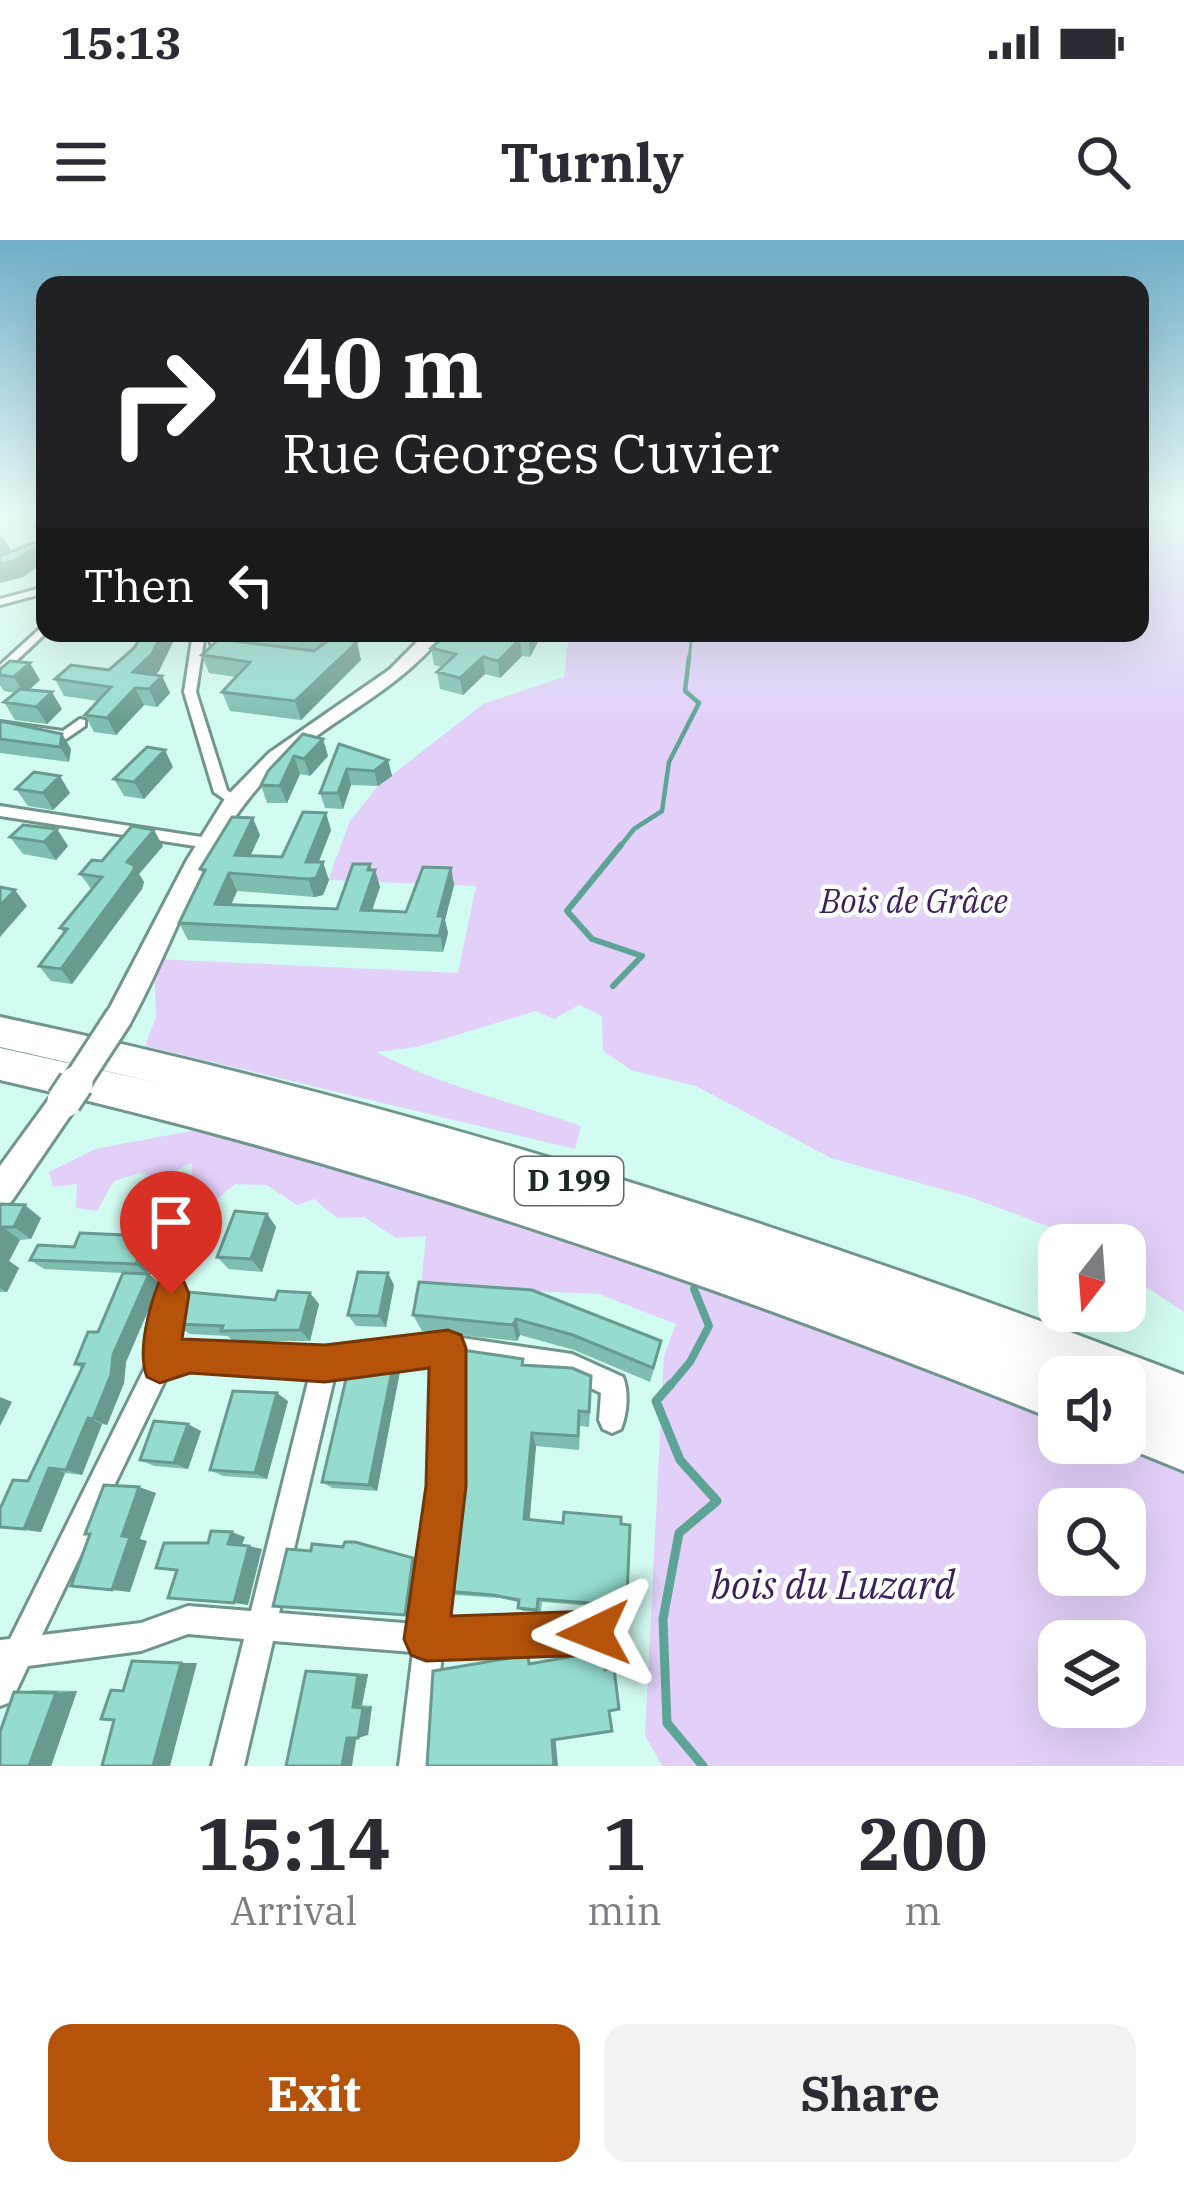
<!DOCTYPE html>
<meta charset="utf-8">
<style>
body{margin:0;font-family:"IBM Plex Serif",serif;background:#f2f2f3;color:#2b2b33;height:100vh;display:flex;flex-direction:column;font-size:45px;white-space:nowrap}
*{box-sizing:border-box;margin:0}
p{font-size:39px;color:#7c7c81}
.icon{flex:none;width:66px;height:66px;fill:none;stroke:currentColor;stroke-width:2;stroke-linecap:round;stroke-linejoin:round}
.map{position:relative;height:1526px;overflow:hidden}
.side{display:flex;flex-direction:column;background:#fff;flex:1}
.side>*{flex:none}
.top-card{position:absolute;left:36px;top:36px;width:1113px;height:366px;border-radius:24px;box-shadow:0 12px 48px #0002;background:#202124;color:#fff;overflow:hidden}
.needle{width:78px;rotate:197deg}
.fabs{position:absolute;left:1038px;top:984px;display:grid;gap:24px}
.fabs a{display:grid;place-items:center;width:108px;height:108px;border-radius:24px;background:#fff;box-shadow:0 12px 48px #0002;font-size:60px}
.pin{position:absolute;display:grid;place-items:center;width:102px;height:102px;color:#fff;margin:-123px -51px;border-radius:50% 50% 50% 0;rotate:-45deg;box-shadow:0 0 12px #0007}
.pin .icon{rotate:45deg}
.me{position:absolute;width:132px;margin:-66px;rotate:268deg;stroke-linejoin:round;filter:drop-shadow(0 0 9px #0008)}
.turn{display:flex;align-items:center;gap:42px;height:252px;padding:0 48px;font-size:54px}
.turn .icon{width:156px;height:156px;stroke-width:2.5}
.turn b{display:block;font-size:84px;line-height:102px}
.then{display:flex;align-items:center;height:114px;padding:0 48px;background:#0003;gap:24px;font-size:45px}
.eta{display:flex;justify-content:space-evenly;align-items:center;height:204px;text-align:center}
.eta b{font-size:72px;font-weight:700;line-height:84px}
.primary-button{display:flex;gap:24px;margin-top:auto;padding:24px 48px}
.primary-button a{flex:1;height:138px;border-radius:24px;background:#b45309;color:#fff;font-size:48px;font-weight:700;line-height:138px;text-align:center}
.primary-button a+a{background:#f2f2f3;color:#2b2b33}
.status{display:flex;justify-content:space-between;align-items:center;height:84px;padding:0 60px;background:#fff;direction:ltr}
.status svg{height:33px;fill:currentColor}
header{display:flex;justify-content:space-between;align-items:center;height:156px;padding:0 48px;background:#fff;font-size:54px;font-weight:700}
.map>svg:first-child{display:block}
</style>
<div class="status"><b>15:13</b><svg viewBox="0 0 49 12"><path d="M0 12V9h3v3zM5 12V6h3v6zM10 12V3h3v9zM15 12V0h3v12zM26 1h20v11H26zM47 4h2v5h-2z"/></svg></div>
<header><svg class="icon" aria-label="menu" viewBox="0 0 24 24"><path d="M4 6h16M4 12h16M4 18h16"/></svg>Turnly<svg class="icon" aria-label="search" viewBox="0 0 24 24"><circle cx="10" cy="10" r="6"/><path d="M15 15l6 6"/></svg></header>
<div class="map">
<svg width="1184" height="1526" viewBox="0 0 1184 1526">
<rect width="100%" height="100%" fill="#d2fbf2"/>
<path fill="#e2d0f8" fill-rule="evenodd" d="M 1140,270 L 1184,270 L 1184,1072 L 1125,1033 L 1125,1005 L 1085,1005 L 1071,995 L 973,958 L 831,918 L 696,846 L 633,831 L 603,811 L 602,776 L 579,765 L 554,779 L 536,771 L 417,807 L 376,812 C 440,846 513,862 581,886 L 575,909 L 145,806 L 156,777 L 154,719 L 458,733 L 476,646 L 328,640 L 350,581 L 378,546 L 483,464 L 564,437 L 569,393 L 1140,393 Z
M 196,890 L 265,899 L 606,1008 L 1059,1176 L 1059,1203 L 1125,1203 L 1184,1227 L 1184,1526 L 662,1526 L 645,1495 L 664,1116 L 676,1084 L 599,1054 L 421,1046 L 426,996 L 396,998 L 364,977 L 337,978 L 314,959 L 297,965 L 267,945 L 235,944 L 211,965 L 191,966 L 192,923 L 159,938 L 141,933 L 114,941 L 97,971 L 76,968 L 77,944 L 53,947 L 49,932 L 95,909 ZM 1059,1269 L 1125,1269 L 1125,1335 L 1059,1335 ZM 1059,1401 L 1125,1401 L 1125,1467 L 1059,1467 Z"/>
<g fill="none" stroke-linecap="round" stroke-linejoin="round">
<path stroke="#5da496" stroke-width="3" d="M 689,420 L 692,393"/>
<path stroke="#5da496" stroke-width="4.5" d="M 619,608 L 634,589 L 662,571 L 669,522 L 699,463 L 685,451 L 689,417"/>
<path stroke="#5da496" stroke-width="6" d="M 613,746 L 642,716 L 592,699 L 567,671 L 621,605"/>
<path stroke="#5da496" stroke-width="8" d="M 669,1147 L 690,1122 L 709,1086 L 694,1049"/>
<path stroke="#5da496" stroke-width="9" d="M 671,1144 L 656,1161 L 680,1220 L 717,1261 L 679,1293 L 663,1379 L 667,1483 L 703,1526"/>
<defs>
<path id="street" d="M 45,347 L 45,353 L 0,365 L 0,359 Z
M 45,384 L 46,393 L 0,436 L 0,425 Z
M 193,393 L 205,393 L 196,452 L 227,550 L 241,561 L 234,566 L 214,552 L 184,452 Z
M 208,393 L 220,393 L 222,404 L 244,410 L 238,414 L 213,410 Z
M 80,479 L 85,480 L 85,486 L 66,499 L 0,490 L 0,482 L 63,491 Z
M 0,566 L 208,598 L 216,603 L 208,608 L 0,576 Z
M 171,1043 L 179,1046 L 182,1054 L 175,1108 L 190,1103 L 325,1111 L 448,1096 L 572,1114 L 623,1137 C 629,1152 627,1174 621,1189 L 612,1193 L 603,1189 L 599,1180 L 601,1153 L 570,1138 L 460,1122 L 459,1247 L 445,1384 L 594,1379 L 604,1383 L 608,1393 L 604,1403 L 594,1407 L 442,1413 L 431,1526 L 399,1526 L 413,1412 L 273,1401 L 244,1526 L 212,1526 L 244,1399 L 188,1394 L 141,1411 L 28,1426 L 11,1462 L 0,1466 L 0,1400 L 10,1399 L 148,1122 L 160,1054 L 163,1046 ZM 436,1121 L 433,1247 L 416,1384 L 279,1373 L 335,1134 ZM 190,1127 L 310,1134 L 251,1371 L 188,1366 L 141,1383 L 42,1395 L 168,1134 Z"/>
<path id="secondary" d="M 426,393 L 444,393 C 394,458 314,484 261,544 C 200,611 173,707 129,785 L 109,785 L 105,777 L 187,620 L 226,557 L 269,513 L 389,430 Z
M 64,848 L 74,852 L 79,861 L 74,870 L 11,962 L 0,967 L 0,926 L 54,852 Z"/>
<path id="highway" d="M 0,777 C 405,863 798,987 1184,1135 L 1184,1231 L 1115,1203 L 1125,1203 L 1125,1137 L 1059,1137 L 1059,1181 C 713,1043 364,923 0,840 L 0,808 L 163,844 L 0,807 Z"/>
</defs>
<use href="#street" stroke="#6f958d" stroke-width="6"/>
<use href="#secondary" stroke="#6f958d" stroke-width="6"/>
<use href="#highway" stroke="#6f958d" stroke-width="6"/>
<use href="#street" fill="#fff" fill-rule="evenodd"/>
<use href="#secondary" fill="#fff" fill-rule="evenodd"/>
<use href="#highway" fill="#fff" fill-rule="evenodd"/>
<defs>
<path id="secondary-bridge-far1" d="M 74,846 L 119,777"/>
<path id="secondary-bridge" d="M 64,861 L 76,843"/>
</defs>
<use href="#secondary-bridge-far1" stroke="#6f958d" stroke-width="32" stroke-linecap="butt"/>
<use href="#secondary-bridge" stroke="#6f958d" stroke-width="39" stroke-linecap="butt"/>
<use href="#secondary-bridge-far1" stroke="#fff" stroke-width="26"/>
<use href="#secondary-bridge" stroke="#fff" stroke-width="33"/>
</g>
<path fill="#80bdb1" d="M 37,270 L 45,270 L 45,322 L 23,337 L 0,343 L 0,296 L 4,298 L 11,311 L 38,301 L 40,295 L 35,286 L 43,283 Z
M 143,393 L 169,393 L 173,402 L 159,431 L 155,435 L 162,436 L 170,453 L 157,467 L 144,465 L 116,495 L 94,492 L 85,475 L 98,461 L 64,456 L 55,439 L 109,430 L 134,408 Z
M 230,393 L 348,393 L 341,399 L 361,420 L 301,480 L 230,471 L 222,452 L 236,437 L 209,433 L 202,415 L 233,400 Z
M 478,393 L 538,402 L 530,417 L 522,416 L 500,438 L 485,434 L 463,455 L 440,449 L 437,432 L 442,427 L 434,425 L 431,408 L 473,400 Z
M 0,429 L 40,440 L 29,450 L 62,469 L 47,484 L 15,480 L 4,462 L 15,453 L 4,451 L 0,445 Z
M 0,481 L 62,494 L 71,509 L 69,522 L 0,513 Z
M 323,499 L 328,516 L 310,536 L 300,534 L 287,563 L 267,563 L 261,545 L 268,531 Z
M 339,504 L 388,520 L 392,536 L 378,546 L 351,545 L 343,569 L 325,568 L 320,553 Z
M 173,527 L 144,559 L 124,556 L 114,539 Z
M 16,549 L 70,553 L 53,570 L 28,566 Z
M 331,590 L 319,622 L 329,640 L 323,655 L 314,657 L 237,651 L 231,665 L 337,669 L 371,630 L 375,630 L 380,647 L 372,671 L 406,672 L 451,628 L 454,645 L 445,680 L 448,693 L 443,712 L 188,700 L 179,683 L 203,635 L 200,629 L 260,595 L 250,616 L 282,617 Z
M 10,597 L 68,606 L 56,620 L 23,614 Z
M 163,606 L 139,634 L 144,642 L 142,649 L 72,744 L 51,741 L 39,726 L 64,693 L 60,688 L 92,650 L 80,634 Z
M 0,964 L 41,978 L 31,999 L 20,1000 L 9,1021 L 19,1028 L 7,1052 L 0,1052 Z
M 267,974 L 276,987 L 262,1032 L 229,1029 L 217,1017 Z
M 147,996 L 158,1005 L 147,1034 L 160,1043 L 126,1122 L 124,1143 L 107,1185 L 102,1184 L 82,1235 L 65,1233 L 41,1292 L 0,1288 L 0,1269 L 28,1241 L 82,1128 L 75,1124 L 98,1092 L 123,1033 L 44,1029 L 30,1020 L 74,1007 Z
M 419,1042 L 658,1116 L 650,1142 L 574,1110 L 520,1095 L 517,1101 L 422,1091 L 413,1075 Z
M 394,1045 L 386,1087 L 356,1086 L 348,1075 Z
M 310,1053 L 319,1064 L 310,1101 L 233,1101 L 228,1096 L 190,1094 L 168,1080 Z
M 394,1121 L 400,1131 L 377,1251 L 332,1248 L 322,1242 Z
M 525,1125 L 591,1153 L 589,1187 L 580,1186 L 579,1210 L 536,1206 L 529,1280 L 563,1283 L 621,1284 L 627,1356 L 625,1360 L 619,1360 L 617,1368 L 542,1362 L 541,1372 L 523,1371 L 518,1368 L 518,1362 L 500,1358 L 456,1355 L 445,1351 L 461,1238 L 454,1230 L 462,1164 L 456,1151 Z
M 288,1161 L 267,1239 L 223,1236 L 210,1230 Z
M 201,1191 L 188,1229 L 154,1226 L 140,1220 Z
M 317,1430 L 368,1434 L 362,1465 L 372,1466 L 368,1495 L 306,1431 Z
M 38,1450 L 77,1451 L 51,1526 L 14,1452 Z"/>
<path fill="#689a90" d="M 4,298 L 13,314 L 0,320 L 0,299 Z
M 45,302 L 45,322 L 23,337 L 0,343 L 0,324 Z
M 162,393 L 169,393 L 173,402 L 159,431 L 141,449 L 133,432 Z
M 325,393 L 348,393 L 328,412 L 322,396 Z
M 533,393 L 537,393 L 538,402 L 530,417 L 529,400 Z
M 520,399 L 522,416 L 500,438 L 498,421 Z
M 357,402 L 361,420 L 301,480 L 295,461 Z
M 483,417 L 485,434 L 463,455 L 460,438 Z
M 30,423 L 40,440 L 24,454 L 14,437 Z
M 162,436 L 170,453 L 157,467 L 149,449 Z
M 135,448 L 144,465 L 116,495 L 107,478 Z
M 52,452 L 62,469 L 47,484 L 36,467 Z
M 62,494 L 71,509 L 69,522 L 60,507 Z
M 323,499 L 328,516 L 310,536 L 304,519 Z
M 165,510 L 173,527 L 144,559 L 134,542 Z
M 294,516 L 300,534 L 287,563 L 280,546 Z
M 388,520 L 392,536 L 378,546 L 374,531 Z
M 347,529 L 351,545 L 343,569 L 338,553 Z
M 60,536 L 70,553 L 53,570 L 43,553 Z
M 326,573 L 331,590 L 312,638 L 323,622 L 329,640 L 323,655 L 314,657 L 308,639 L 306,622 Z
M 253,578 L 260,595 L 243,632 L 235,615 Z
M 57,589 L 68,606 L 56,620 L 44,602 Z
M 154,590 L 163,606 L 139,634 L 144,642 L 142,649 L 72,744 L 61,729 L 127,622 Z
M 370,624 L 373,636 L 375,630 L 380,647 L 366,687 L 361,670 Z
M 451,628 L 454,645 L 445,680 L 448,693 L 443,712 L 438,676 Z
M 229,633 L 237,651 L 224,681 L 215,664 Z
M 15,650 L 27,666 L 0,697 L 0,666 Z
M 25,965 L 41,978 L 31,999 L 14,987 Z
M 267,974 L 276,987 L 262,1032 L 251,1019 Z
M 3,987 L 20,1000 L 9,1021 L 19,1028 L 7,1052 L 0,1048 L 0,992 Z
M 147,996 L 158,1005 L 147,1034 L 136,1024 Z
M 388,1033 L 394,1045 L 386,1087 L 379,1076 Z
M 149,1034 L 160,1043 L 126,1122 L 124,1143 L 107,1185 L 93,1179 L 113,1115 Z
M 310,1053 L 319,1064 L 310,1101 L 300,1090 Z
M 516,1079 L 520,1095 L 517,1101 L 513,1085 Z
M 394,1121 L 400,1131 L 377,1251 L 369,1245 Z
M 277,1153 L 288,1161 L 267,1239 L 255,1233 Z
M 0,1157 L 12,1162 L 0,1186 Z
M 88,1178 L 102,1184 L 82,1235 L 66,1230 Z
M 188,1184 L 201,1191 L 188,1229 L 174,1223 Z
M 532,1193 L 536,1206 L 529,1288 L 524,1279 Z
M 49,1228 L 65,1233 L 41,1292 L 24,1289 Z
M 139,1247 L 156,1253 L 140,1299 L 147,1301 L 130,1352 L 112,1350 L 122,1296 Z
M 232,1292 L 245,1297 L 241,1308 L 228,1304 Z
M 249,1306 L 262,1309 L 248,1365 L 234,1363 Z
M 413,1318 L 419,1321 L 412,1376 L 405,1375 Z
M 181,1423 L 197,1423 L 170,1526 L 153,1526 Z
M 368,1434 L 362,1465 L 353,1467 L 358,1435 Z
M 77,1451 L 51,1526 L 29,1526 L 56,1453 Z
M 372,1466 L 368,1495 L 358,1498 L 363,1468 Z
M 555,1493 L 558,1526 L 554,1526 L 552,1500 Z
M 357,1494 L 352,1526 L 342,1526 L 347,1498 Z"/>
<path fill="#95dcce" stroke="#689a90" stroke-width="3" d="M 45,283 L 45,302 L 14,321 L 0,324 L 0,316 L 38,301 L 41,290 L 35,286 Z
M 143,393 L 162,393 L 152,414 L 133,432 L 162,436 L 149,449 L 135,448 L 107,478 L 85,475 L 111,447 L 55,439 L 71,425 L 109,430 L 134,408 Z
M 304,393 L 325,393 L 322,396 L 357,402 L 295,461 L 222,452 L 250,422 L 202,415 L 219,399 L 314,411 L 326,402 L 316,395 Z
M 478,393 L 533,393 L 529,400 L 520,399 L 498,421 L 483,417 L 460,438 L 437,432 L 456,414 L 431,408 L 447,394 L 473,400 Z
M 10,421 L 30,423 L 14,437 L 0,435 L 0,429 Z
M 20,449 L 52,452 L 36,467 L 4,462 Z
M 0,481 L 62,494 L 60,507 L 0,499 Z
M 303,494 L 323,499 L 304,519 L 294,516 L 280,546 L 261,545 L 268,531 Z
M 339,504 L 388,520 L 374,531 L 347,529 L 338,553 L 320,553 Z
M 147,507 L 165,510 L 134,542 L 114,539 Z
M 34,532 L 60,536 L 43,553 L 16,549 Z
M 303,572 L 326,573 L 306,622 L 323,622 L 316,638 L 308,639 L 229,633 L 215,664 L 337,669 L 353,624 L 370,624 L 368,630 L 375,630 L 361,670 L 406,672 L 423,627 L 451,628 L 438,676 L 444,676 L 439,696 L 179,683 L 205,630 L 200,629 L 232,577 L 253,578 L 235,615 L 282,617 Z
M 23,585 L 57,589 L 44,602 L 10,597 Z
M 132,586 L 154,590 L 127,622 L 135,626 L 132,633 L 61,729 L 39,726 L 67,689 L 60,688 L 102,637 L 80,634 L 92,620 L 102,621 Z
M 0,647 L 15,650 L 0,666 Z
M 0,964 L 25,965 L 14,987 L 3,987 L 0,992 Z
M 235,971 L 267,974 L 251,1019 L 217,1017 Z
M 80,993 L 147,996 L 136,1024 L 30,1020 L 38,1005 L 74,1007 Z
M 358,1032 L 388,1033 L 379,1076 L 348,1075 Z
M 123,1033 L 149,1034 L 113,1115 L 111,1135 L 93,1179 L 88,1178 L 66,1230 L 49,1228 L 24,1289 L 0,1287 L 0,1269 L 13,1240 L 28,1241 L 84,1124 L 75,1124 L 88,1092 L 98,1092 Z
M 419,1042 L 532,1050 L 661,1101 L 653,1128 L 573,1095 L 516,1079 L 513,1085 L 413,1075 Z
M 177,1051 L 275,1060 L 278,1051 L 310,1053 L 300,1090 L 221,1091 L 223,1086 L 176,1084 L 168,1080 Z
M 462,1110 L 523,1119 L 522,1125 L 572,1128 L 591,1136 L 589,1172 L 579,1171 L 578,1196 L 532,1193 L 524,1279 L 563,1283 L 564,1272 L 621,1277 L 621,1284 L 630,1285 L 627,1356 L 619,1356 L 618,1365 L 538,1359 L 537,1370 L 518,1368 L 519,1360 L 493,1355 L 445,1351 L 445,1319 L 450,1319 L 462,1231 L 454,1230 L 464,1152 L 456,1151 Z
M 394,1121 L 369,1245 L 322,1242 L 349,1126 Z
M 233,1151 L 277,1153 L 255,1233 L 210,1230 Z
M 154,1181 L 188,1184 L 174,1223 L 140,1220 Z
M 104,1245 L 139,1247 L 122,1296 L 130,1297 L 112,1350 L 71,1346 L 90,1294 L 85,1294 Z
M 211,1291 L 232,1292 L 228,1304 L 249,1306 L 234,1363 L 168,1358 L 177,1330 L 156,1328 L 164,1303 L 208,1303 Z
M 345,1302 L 355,1302 L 413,1318 L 405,1375 L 273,1366 L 287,1309 L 311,1311 L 312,1304 L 343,1307 Z
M 603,1411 L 605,1430 L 614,1428 L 619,1469 L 609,1471 L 612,1491 L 552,1500 L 554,1526 L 427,1526 L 433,1431 L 528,1415 L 529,1424 Z
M 132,1421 L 181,1423 L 153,1526 L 102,1526 L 114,1480 L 101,1479 L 111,1450 L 123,1451 Z
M 306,1431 L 358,1435 L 353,1467 L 363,1468 L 358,1498 L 347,1498 L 342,1526 L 286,1526 Z
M 14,1452 L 56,1453 L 29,1526 L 0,1526 L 0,1492 Z"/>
<linearGradient id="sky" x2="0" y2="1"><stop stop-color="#70aec7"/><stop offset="0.56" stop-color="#ebfdf9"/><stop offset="1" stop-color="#ebfdf9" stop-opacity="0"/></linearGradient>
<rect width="1184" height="484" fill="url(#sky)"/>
<path fill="#b45309" stroke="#753606" stroke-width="3" d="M 171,1037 L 184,1042 L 189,1054 L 182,1099 L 325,1105 L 448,1090 L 461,1095 L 466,1108 L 466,1246 L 451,1376 L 594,1371 L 609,1378 L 616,1393 L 609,1409 L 594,1415 L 426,1421 L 411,1415 L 404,1399 L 426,1246 L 429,1128 L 325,1142 L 190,1133 L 160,1143 L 147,1137 C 137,1112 149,1067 159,1042 Z"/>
<g text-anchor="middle" stroke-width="9" stroke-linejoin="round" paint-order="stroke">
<rect fill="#fff" stroke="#5e6866" stroke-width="3" x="515" y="917" width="108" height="48" rx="9"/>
<g font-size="30" font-weight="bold" fill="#192825">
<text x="569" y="951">D 199</text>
</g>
<g font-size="33" font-style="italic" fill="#3e1e5a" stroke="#fff">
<text x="914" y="673">Bois de Grâce</text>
</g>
<g font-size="39" font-style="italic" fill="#3e1e5a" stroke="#fff">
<text x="833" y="1359">bois du Luzard</text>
</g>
</g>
</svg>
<div class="fabs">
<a><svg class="needle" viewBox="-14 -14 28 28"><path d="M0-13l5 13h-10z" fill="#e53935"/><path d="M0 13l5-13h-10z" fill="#7c7c81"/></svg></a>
<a><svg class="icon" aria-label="sound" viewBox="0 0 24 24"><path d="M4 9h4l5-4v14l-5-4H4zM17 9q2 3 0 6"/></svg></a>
<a><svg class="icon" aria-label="search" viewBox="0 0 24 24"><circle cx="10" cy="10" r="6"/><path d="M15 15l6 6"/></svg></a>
<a><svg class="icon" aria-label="layers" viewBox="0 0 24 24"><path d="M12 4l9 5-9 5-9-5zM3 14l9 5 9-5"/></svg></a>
</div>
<div class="pin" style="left:171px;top:1054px;background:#d93025"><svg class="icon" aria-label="arrive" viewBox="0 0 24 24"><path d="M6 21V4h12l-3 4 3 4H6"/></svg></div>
<svg class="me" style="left:594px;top:1393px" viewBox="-20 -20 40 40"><path d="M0-17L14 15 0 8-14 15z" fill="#b45309" stroke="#fff" stroke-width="4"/></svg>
<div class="top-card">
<div class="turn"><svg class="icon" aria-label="right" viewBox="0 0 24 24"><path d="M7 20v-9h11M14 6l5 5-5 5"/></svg><div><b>40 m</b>Rue Georges Cuvier</div></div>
<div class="then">Then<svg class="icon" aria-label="left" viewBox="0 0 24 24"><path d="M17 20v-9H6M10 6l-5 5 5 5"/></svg></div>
</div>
</div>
<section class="side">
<div class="eta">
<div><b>15:14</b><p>Arrival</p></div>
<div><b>1</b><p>min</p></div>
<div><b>200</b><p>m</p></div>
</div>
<div class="primary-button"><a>Exit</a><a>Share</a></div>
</section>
